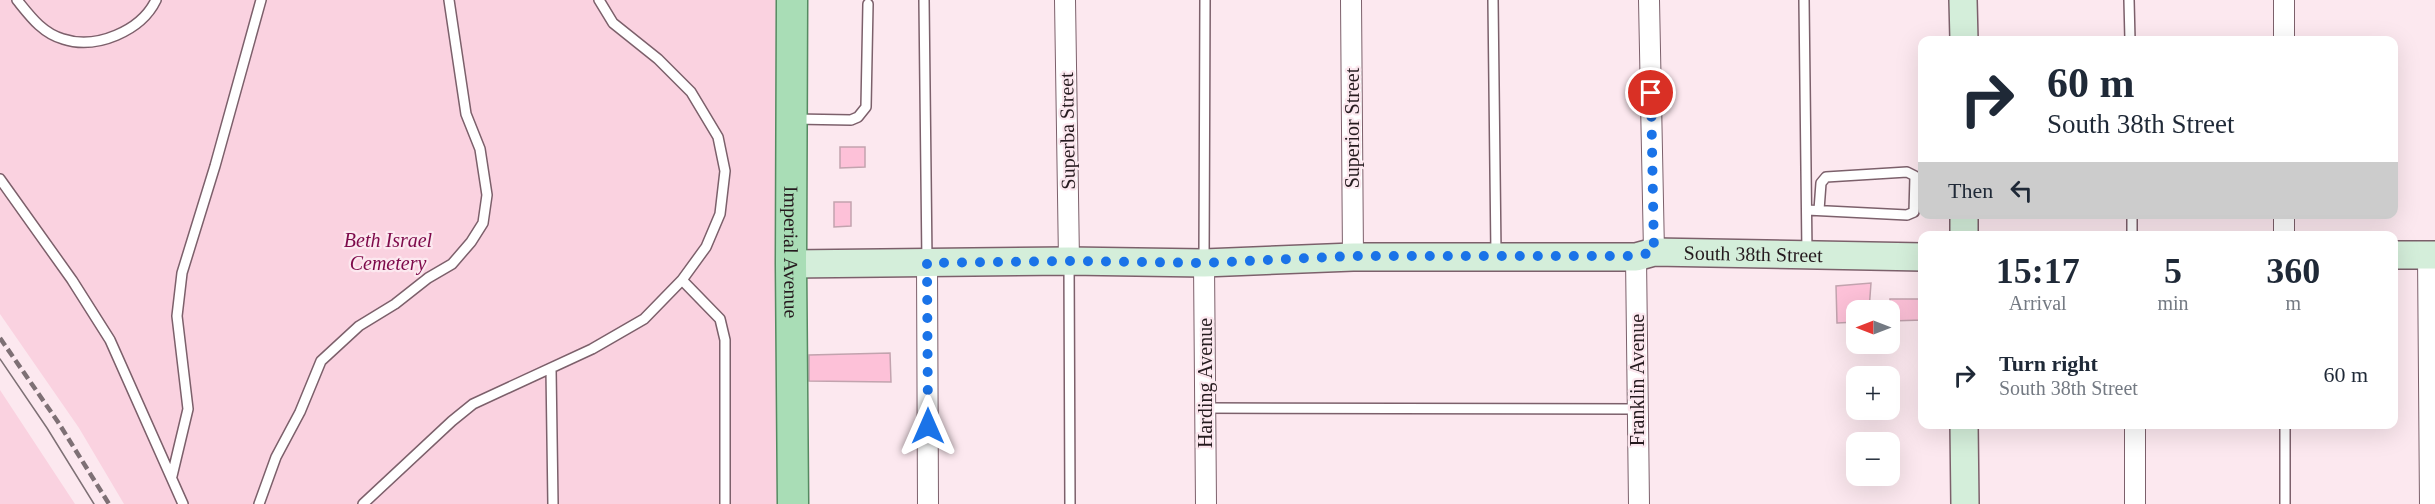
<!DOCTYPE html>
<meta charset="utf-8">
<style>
body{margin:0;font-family:"Times New Roman",serif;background:#f6f6f7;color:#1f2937;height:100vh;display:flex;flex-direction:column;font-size:22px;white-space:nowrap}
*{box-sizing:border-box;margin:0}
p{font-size:20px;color:#747a83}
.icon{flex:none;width:33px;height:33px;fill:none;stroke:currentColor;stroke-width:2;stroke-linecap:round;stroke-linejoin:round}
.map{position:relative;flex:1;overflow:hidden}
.drawer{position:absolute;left:1918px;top:231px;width:480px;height:198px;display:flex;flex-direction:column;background:#fff;border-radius:12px;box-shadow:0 6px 24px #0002}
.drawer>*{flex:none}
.top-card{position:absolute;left:1918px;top:36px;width:480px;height:183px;border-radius:12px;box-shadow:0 6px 24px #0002;background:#fff;color:#1f2937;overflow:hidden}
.needle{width:39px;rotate:270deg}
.controls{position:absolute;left:1846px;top:300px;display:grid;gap:12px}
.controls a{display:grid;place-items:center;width:54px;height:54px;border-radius:12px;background:#fff;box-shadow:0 6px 24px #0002;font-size:30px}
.pin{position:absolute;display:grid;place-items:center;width:51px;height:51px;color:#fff;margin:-26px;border:3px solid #fff;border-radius:50%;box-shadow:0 2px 6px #0007}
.me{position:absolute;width:66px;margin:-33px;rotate:0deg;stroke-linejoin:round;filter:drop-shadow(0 0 4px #0008)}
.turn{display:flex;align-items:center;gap:21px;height:126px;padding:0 30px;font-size:27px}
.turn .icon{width:78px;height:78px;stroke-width:2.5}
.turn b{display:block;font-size:42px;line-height:51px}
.then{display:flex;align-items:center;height:57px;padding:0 30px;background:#0003;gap:12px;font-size:22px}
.eta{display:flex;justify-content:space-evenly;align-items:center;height:102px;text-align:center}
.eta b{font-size:36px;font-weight:800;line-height:42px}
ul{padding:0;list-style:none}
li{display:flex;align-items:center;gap:18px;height:84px;padding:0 30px}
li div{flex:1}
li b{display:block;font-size:22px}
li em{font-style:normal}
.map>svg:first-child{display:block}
</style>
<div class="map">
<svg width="2435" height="504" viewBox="0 0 2435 504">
<rect width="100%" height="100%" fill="#fce8ef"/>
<path fill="#fad2e0" d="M 0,0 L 776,0 L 777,504 L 124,504 L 79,428 L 0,314 Z
M 0,390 L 75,504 L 0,504 Z"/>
<path fill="#fdc1d8" stroke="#c2a3ae" stroke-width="1.5" d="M 840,147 L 865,147 L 865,167 L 840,168 Z
M 834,202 L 851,202 L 851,226 L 834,227 Z
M 1871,283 L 1869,310 L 1857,310 L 1857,322 L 1837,323 L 1836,286 Z
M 1890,299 L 1923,299 L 1923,320 L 1890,321 Z
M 890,353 L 891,382 L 809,381 L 809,355 Z"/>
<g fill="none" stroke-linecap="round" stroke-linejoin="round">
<defs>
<path id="lane" d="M 17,0 C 30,16 42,33 63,39 C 96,50 141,31 156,0
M 924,0 L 927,262
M 1493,0 L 1496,254
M 1804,0 L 1807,253
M 2129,0 L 2130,40
M 794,119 L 851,120 L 858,117 L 866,107 L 868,4
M 0,179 L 72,280 L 110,340 L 183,504
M 1807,210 L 1907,215 L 1914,212 L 1915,176 L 1907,172 L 1826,177 L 1821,183 L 1819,210
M 2132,214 L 2132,236
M 1204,262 L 1205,0
M 1069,263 L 1070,504
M 682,280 L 720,319 L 725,340 L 725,504
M 551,369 L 553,504
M 1205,408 L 1637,409
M 2285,424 L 2285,504
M 172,476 L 188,409 L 177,316 L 182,273 L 215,166 L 261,0
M 259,504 L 276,457 L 300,412 L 321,361 L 359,326 L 395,304 L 428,278 L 452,264 L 471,242 L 483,223 L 487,195 L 480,149 L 466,114 L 449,0
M 363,504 L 452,421 L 473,404 L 592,349 L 644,319 L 682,280 L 706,247 L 720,214 L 725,171 L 718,137 L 691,92 L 658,59 L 613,23 L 599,0"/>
<path id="street" d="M 1065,0 L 1069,261
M 1351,0 L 1353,257
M 1649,0 L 1654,252
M 2284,40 L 2284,0
M 2284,214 L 2284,236
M 2428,255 L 2430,504
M 1636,257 L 1639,504
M 927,263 L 928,504
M 1204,263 L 1206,504
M 2135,424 L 2135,504"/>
<g id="secondary">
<path d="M 1963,0 L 1964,40"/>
<path d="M 1964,236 L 1964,214"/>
<path d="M 2394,255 L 2435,255"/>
<path id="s1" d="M 791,264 L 1069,261 L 1204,263 L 1353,257 L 1636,257 L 1654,252 L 1923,257"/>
<path d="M 1964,424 L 1965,504"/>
</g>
<g id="primary">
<path id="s2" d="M 792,0 L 791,264 L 793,504"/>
</g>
</defs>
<use href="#lane" stroke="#7c606b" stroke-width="12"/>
<use href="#street" stroke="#7c606b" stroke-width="22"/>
<use href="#secondary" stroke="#7c606b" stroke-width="30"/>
<use href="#primary" stroke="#558a61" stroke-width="33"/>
<use href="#lane" stroke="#fff" stroke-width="9"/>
<use href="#street" stroke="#fff" stroke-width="20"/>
<use href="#secondary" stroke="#d4eeda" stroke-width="27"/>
<use href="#primary" stroke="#a9ddb6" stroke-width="30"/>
<path stroke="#7e7075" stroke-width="1.5" d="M 0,359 L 47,428 L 94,504"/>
<path stroke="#7e7075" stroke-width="4.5" stroke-dasharray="9 4.5" stroke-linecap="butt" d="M 0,338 L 58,422 L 109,504"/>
</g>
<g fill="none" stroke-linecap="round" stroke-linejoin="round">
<path stroke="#1a73e8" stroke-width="10" stroke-dasharray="0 18" d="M 928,426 L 927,263 L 1069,261 L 1204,263 L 1353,256 L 1636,256 L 1654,252 L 1651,93"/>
</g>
<g text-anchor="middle" stroke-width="4.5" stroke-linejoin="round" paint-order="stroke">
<g font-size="20" fill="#251a1e" stroke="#fce8ef">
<text transform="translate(1352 128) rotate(-90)" y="7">Superior Street</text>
<text transform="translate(1067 131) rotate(-91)" y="7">Superba Street</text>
<text dy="7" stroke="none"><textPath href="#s2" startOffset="252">Imperial Avenue</textPath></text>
<text dy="7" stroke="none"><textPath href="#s1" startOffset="963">South 38th Street</textPath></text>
<text transform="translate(1637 380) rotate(-90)" y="7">Franklin Avenue</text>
<text transform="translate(1205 383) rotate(-90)" y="7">Harding Avenue</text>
</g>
<g font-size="20" font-style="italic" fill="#7d094a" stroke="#fce8ef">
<text x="388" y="247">Beth Israel<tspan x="388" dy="23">Cemetery</tspan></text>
</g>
</g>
</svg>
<div class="controls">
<a><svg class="needle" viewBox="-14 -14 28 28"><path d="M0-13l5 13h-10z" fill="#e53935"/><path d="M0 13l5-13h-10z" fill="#747a83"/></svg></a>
<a>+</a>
<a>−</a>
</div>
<div class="pin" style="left:1651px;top:93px;background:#d93025"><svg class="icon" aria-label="arrive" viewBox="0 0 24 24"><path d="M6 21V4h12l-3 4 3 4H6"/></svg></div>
<svg class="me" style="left:928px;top:426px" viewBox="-20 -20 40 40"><path d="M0-17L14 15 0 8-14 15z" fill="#1a73e8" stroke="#fff" stroke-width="4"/></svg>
<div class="top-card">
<div class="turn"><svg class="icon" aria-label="right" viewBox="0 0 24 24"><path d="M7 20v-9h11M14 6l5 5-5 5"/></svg><div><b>60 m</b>South 38th Street</div></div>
<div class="then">Then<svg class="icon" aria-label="left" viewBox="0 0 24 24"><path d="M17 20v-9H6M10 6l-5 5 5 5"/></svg></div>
</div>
<section class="drawer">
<div class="eta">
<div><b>15:17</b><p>Arrival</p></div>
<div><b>5</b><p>min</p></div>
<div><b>360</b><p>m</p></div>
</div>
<ul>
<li><svg class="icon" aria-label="right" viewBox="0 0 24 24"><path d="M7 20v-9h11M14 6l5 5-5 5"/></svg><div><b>Turn right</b><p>South 38th Street</p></div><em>60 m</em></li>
</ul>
</section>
</div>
